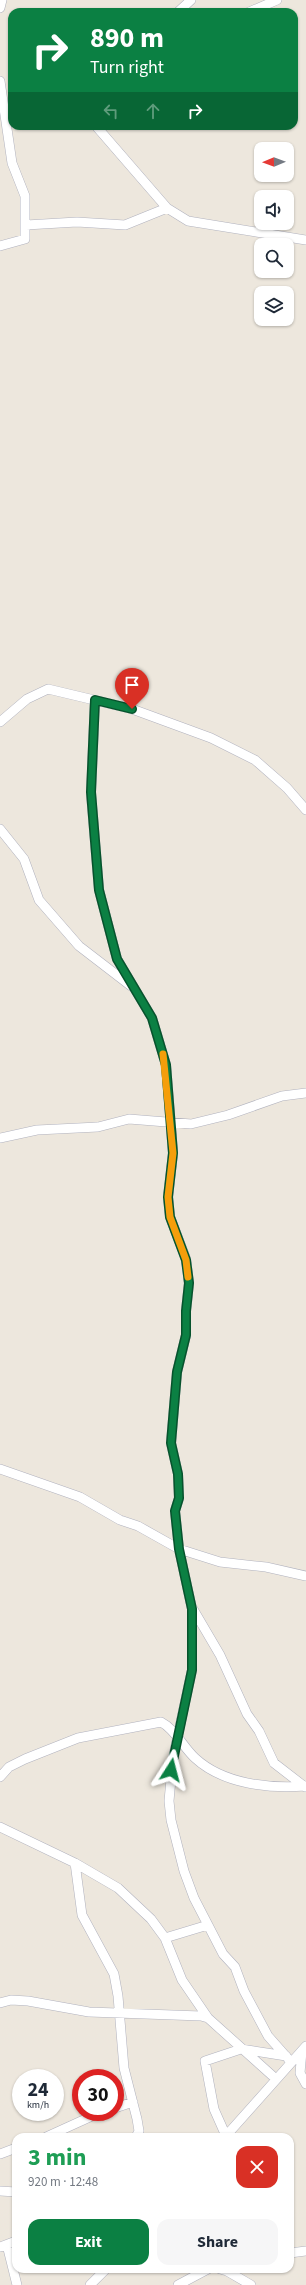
<!DOCTYPE html>
<meta charset="utf-8">
<style>
body{margin:0;font-family:"Source Sans 3",sans-serif;background:#f6f6f7;color:#1f2937;height:100vh;display:flex;flex-direction:column;font-size:15px;white-space:nowrap}
*{box-sizing:border-box;margin:0}
p{font-size:13px;color:#747a83}
.icon{flex:none;width:22px;height:22px;fill:none;stroke:currentColor;stroke-width:2;stroke-linecap:round;stroke-linejoin:round}
.map{position:relative;flex:1;overflow:hidden}
.side{position:absolute;left:12px;top:2133px;width:282px;height:140px;display:flex;flex-direction:column;background:#fff;border-radius:12px;box-shadow:0 1px 3px #0004}
.side>*{flex:none}
.guide{position:absolute;left:8px;top:8px;width:290px;height:122px;border-radius:12px;box-shadow:0 1px 3px #0004;background:#0b8043;color:#fff;overflow:hidden}
.needle{width:26px;rotate:269deg}
.tools{position:absolute;left:254px;top:142px;display:grid;gap:8px}
.tools a{display:grid;place-items:center;width:40px;height:40px;border-radius:8px;background:#fff;box-shadow:0 1px 3px #0004;font-size:20px}
.speed{position:absolute;left:12px;top:2069px;display:flex;gap:8px;font-size:20px;font-weight:700;text-align:center}
.speed>*{display:grid;place-content:center;width:52px;height:52px;border-radius:50%;background:#fff;box-shadow:0 1px 3px #0004;line-height:1}
.speed small{font-size:10px;font-weight:400}
.speed .limit{border:6px solid #d22;background:#fff;color:#111}
.pin{position:absolute;display:grid;place-items:center;width:34px;height:34px;color:#fff;margin:-41px -17px;border-radius:50% 50% 50% 0;rotate:-45deg;box-shadow:0 0 4px #0007}
.pin .icon{rotate:45deg}
.me{position:absolute;width:44px;margin:-22px;rotate:9deg;stroke-linejoin:round;filter:drop-shadow(0 0 3px #0008)}
.turn{display:flex;align-items:center;gap:14px;height:84px;padding:0 16px;font-size:18px}
.turn .icon{width:52px;height:52px;stroke-width:2.5}
.turn b{display:block;font-size:28px;line-height:34px}
.lanes{display:flex;align-items:center;height:38px;padding:0 16px;background:#0003;justify-content:center;gap:20px;direction:ltr}
.lanes .off{opacity:.35}
.round{display:grid;place-items:center;flex:none;width:42px;height:42px;border-radius:12px;background:#f6f6f7}
.overview{display:flex;align-items:center;justify-content:space-between;height:68px;padding:0 16px}
h1{font-size:24px;font-weight:700;line-height:30px;color:#1e9e55}
.primary-button{display:flex;gap:8px;margin-top:auto;padding:8px 16px}
.primary-button a{flex:1;height:46px;border-radius:12px;background:#0b8043;color:#fff;font-size:16px;font-weight:700;line-height:46px;text-align:center}
.primary-button a+a{background:#f6f6f7;color:#1f2937}
.map>svg:first-child{display:block}
</style>
<div class="map">
<svg width="306" height="2285" viewBox="0 0 306 2285">
<rect width="100%" height="100%" fill="#ede7dd"/>
<g fill="none" stroke-linecap="round" stroke-linejoin="round">
<defs>
<path id="minor" d="M 0,8 L 2,0
M 178,12 L 191,0
M 249,12 L 277,0
M 0,81 L 12,163 L 25,196 L 25,239 L 0,246
M 96,126 L 167,208 L 188,221 L 306,240
M 26,225 L 77,222 L 125,225 L 167,208
M 95,700 L 91,793 L 99,890 L 117,959 L 152,1018 L 166,1065 L 173,1153 L 168,1197 L 170,1217 L 186,1259 L 189,1283 L 186,1311 L 186,1335 L 177,1372 L 171,1443 L 178,1474 L 179,1498 L 175,1511 L 179,1549 L 192,1609 L 192,1670 L 173,1758 L 169,1801 L 171,1820 L 184,1871 L 194,1898 L 208,1925
M 0,722 L 27,699 L 48,689 L 132,709 L 211,738 L 255,760 L 287,788 L 306,810
M 0,829 L 24,859 L 39,900 L 79,946 L 131,986
M 0,1138 L 37,1130 L 98,1127 L 129,1119 L 191,1124 L 228,1115 L 282,1096 L 306,1093
M 0,1469 L 80,1497 L 120,1520 L 138,1526 L 179,1549 L 220,1562 L 266,1567 L 306,1576
M 193,1609 L 220,1655 L 247,1714 L 259,1731 L 274,1763 L 305,1787
M 0,1777 L 9,1767 L 25,1759 L 78,1738 L 161,1722 C 175,1729 183,1747 195,1758 C 223,1784 269,1789 306,1786
M 0,1827 L 75,1863 L 118,1888 L 151,1919 L 165,1938 L 182,1980 L 208,2018
M 75,1863 L 82,1915 L 114,1974 L 118,1996 L 124,2068 L 137,2119 L 139,2131 L 136,2137
M 165,1938 L 208,1925 L 223,1954 L 235,1967 L 244,1991 L 268,2036 L 291,2062
M 0,2003 L 11,2000 L 28,2001 L 89,2012 L 201,2016 L 208,2018 L 276,2079
M 302,2051 L 300,2073 L 306,2084
M 115,2108 L 133,2102
M 226,2136 L 214,2109 L 205,2061 L 241,2049 L 286,2056
M 46,2137 L 101,2112
M 225,2137 L 306,2046
M 0,2154 L 16,2148
M 0,2191 L 16,2192
M 7,2245 L 17,2285
M 0,2247 L 16,2241
M 290,2253 L 306,2251
M 220,2269 L 227,2271 L 251,2285
M 90,2285 L 106,2269
M 178,2285 L 208,2269"/>
</defs>
<use href="#minor" stroke="#b1b2be" stroke-width="10"/>
<use href="#minor" stroke="#fff" stroke-width="9"/>
</g>
<g fill="none" stroke-linecap="round" stroke-linejoin="round">
<defs>
<path id="route" d="M 132,709 L 95,700 L 91,792 L 99,890 L 117,959 L 152,1018 L 166,1065 L 173,1153 L 168,1197 L 170,1217 L 186,1260 L 189,1283 L 186,1311 L 186,1335 L 177,1372 L 171,1443 L 178,1474 L 179,1498 L 175,1511 L 179,1549 L 192,1609 L 192,1670 L 171,1770"/>
</defs>
<use href="#route" stroke="#07532c" stroke-width="10"/>
<use href="#route" stroke="#0b8043" stroke-width="7"/>
<path stroke="#f59e0b" stroke-width="7" d="M 163,1054 L 173,1153 L 168,1197 L 170,1217 L 186,1260 L 188,1277"/>
</g>
</svg>
<div class="tools">
<a><svg class="needle" viewBox="-14 -14 28 28"><path d="M0-13l5 13h-10z" fill="#e53935"/><path d="M0 13l5-13h-10z" fill="#747a83"/></svg></a>
<a><svg class="icon" aria-label="sound" viewBox="0 0 24 24"><path d="M4 9h4l5-4v14l-5-4H4zM17 9q2 3 0 6"/></svg></a>
<a><svg class="icon" aria-label="search" viewBox="0 0 24 24"><circle cx="10" cy="10" r="6"/><path d="M15 15l6 6"/></svg></a>
<a><svg class="icon" aria-label="layers" viewBox="0 0 24 24"><path d="M12 4l9 5-9 5-9-5zM3 14l9 5 9-5"/></svg></a>
</div>
<div class="speed"><div>24<small>km/h</small></div><div class="limit">30</div></div>
<div class="pin" style="left:132px;top:709px;background:#d93025"><svg class="icon" aria-label="arrive" viewBox="0 0 24 24"><path d="M6 21V4h12l-3 4 3 4H6"/></svg></div>
<svg class="me" style="left:171px;top:1770px" viewBox="-20 -20 40 40"><path d="M0-17L14 15 0 8-14 15z" fill="#0b8043" stroke="#fff" stroke-width="4"/></svg>
<div class="guide">
<div class="turn"><svg class="icon" aria-label="right" viewBox="0 0 24 24"><path d="M7 20v-9h11M14 6l5 5-5 5"/></svg><div><b>890 m</b>Turn right</div></div>
<div class="lanes"><svg class="icon off" aria-label="left" viewBox="0 0 24 24"><path d="M17 20v-9H6M10 6l-5 5 5 5"/></svg><svg class="icon off" aria-label="ahead" viewBox="0 0 24 24"><path d="M12 20V5M6 11l6-6 6 6"/></svg><svg class="icon" aria-label="right" viewBox="0 0 24 24"><path d="M7 20v-9h11M14 6l5 5-5 5"/></svg></div>
</div>
<section class="side">
<div class="overview"><div><h1>3 min</h1><p>920 m · 12:48</p></div><a class="round" style="background:#d93025;color:#fff"><svg class="icon" aria-label="close" viewBox="0 0 24 24"><path d="M6 6l12 12M18 6L6 18"/></svg></a></div>
<div class="primary-button"><a>Exit</a><a>Share</a></div>
</section>
</div>
